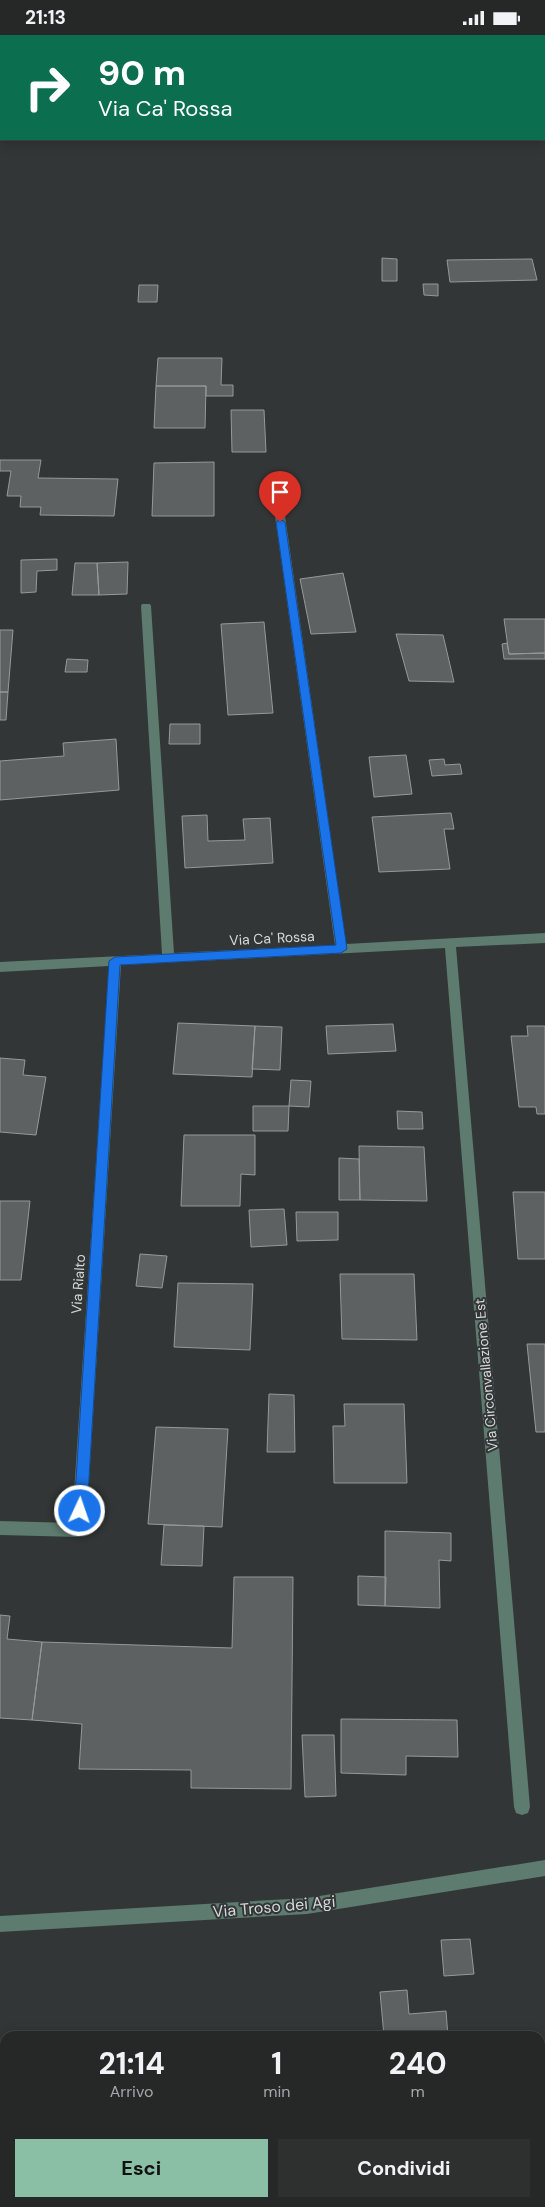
<!DOCTYPE html>
<html lang="it">
<style>
body{margin:0;font-family:"DM Sans",sans-serif;background:#2e3030;color:#f1f3f6;height:100vh;display:flex;flex-direction:column;font-size:19px;white-space:nowrap}
*{box-sizing:border-box;margin:0}
p{font-size:16px;color:#a4a6a8}
.icon{flex:none;width:28px;height:28px;fill:none;stroke:currentColor;stroke-width:2;stroke-linecap:round;stroke-linejoin:round}
.map{position:relative;flex:1;overflow:hidden}
.drawer{position:absolute;left:0px;top:1996px;width:545px;height:176px;display:flex;flex-direction:column;background:#262828;border-radius:15px 15px 0 0;box-shadow:0 2px 12px #0003,0 0 0 1px #424445}
.drawer>*{flex:none}
.banner{position:absolute;left:0px;top:0px;width:545px;height:105px;box-shadow:0 2px 12px #0003,0 0 0 1px #424445;background:#0b6e4f;color:#fff;overflow:hidden}
.pin{position:absolute;display:grid;place-items:center;width:42px;height:42px;color:#fff;margin:-51px -21px;border-radius:50% 50% 50% 0;rotate:-45deg;box-shadow:0 0 5px #0007}
.pin .icon{rotate:45deg}
.me{position:absolute;width:55px;margin:-28px;rotate:3deg;stroke-linejoin:round;filter:drop-shadow(0 0 4px #0008)}
.turn{display:flex;align-items:center;gap:18px;height:105px;padding:0 15px;font-size:22px}
.turn .icon{width:65px;height:65px;stroke-width:2.5}
.turn b{display:block;font-size:35px;line-height:42px}
.eta{display:flex;justify-content:space-evenly;align-items:center;height:85px;text-align:center}
.eta b{font-size:30px;font-weight:700;line-height:35px}
.button{display:flex;gap:10px;margin-top:auto;padding:10px 15px}
.button a{flex:1;height:58px;border-radius:0px;background:#8abfa5;color:#111;font-size:20px;font-weight:700;line-height:58px;text-align:center}
.button a+a{background:#2e3030;color:#f1f3f6}
.status{display:flex;justify-content:space-between;align-items:center;height:35px;padding:0 25px;background:#262828;direction:ltr}
.status svg{height:14px;fill:currentColor}
.map>svg:first-child{display:block}
</style>
<div class="status"><b>21:13</b><svg viewBox="0 0 49 12"><path d="M0 12V9h3v3zM5 12V6h3v6zM10 12V3h3v9zM15 12V0h3v12zM26 1h20v11H26zM47 4h2v5h-2z"/></svg></div>
<div class="map">
<svg width="545" height="2172" viewBox="0 0 545 2172">
<rect width="100%" height="100%" fill="#333636"/>
<path fill="#5e6162" stroke="#95999a" d="M 382,223 L 397,224 L 397,246 L 382,246 Z
M 532,224 L 537,245 L 450,247 L 447,225 Z
M 423,249 L 438,249 L 438,261 L 424,260 Z
M 139,250 L 158,250 L 157,267 L 138,267 Z
M 158,323 L 222,323 L 221,350 L 233,350 L 233,361 L 206,361 L 206,351 L 156,351 Z
M 156,351 L 206,351 L 205,393 L 154,393 Z
M 231,375 L 264,375 L 266,417 L 232,417 Z
M 0,425 L 41,425 L 38,443 L 118,444 L 114,481 L 40,480 L 41,472 L 20,472 L 21,461 L 7,461 L 11,436 L 0,436 Z
M 214,427 L 214,481 L 152,481 L 154,428 Z
M 57,524 L 57,535 L 37,536 L 36,557 L 21,558 L 21,525 Z
M 128,527 L 127,559 L 99,560 L 97,528 Z
M 75,528 L 97,528 L 99,560 L 72,560 Z
M 343,538 L 356,597 L 311,599 L 300,544 Z
M 504,584 L 545,584 L 545,618 L 509,619 Z
M 264,587 L 273,678 L 228,680 L 221,589 Z
M 0,595 L 13,595 L 8,657 L 0,657 Z
M 396,599 L 443,600 L 454,647 L 409,646 Z
M 507,608 L 509,619 L 545,618 L 545,624 L 504,624 L 502,609 Z
M 67,624 L 88,625 L 87,637 L 65,637 Z
M 0,657 L 8,657 L 6,685 L 0,685 Z
M 170,689 L 200,689 L 200,709 L 169,709 Z
M 116,704 L 119,755 L 0,765 L 0,726 L 64,721 L 63,708 Z
M 406,720 L 412,759 L 374,762 L 369,722 Z
M 444,724 L 445,730 L 460,729 L 462,739 L 432,741 L 429,725 Z
M 451,778 L 454,794 L 444,794 L 450,834 L 379,837 L 372,782 Z
M 207,780 L 208,806 L 245,805 L 243,784 L 270,783 L 273,828 L 185,833 L 182,781 Z
M 178,988 L 255,991 L 252,1042 L 173,1039 Z
M 393,989 L 396,1016 L 328,1019 L 326,991 Z
M 255,991 L 282,992 L 280,1035 L 252,1034 Z
M 527,991 L 545,991 L 545,1079 L 537,1079 L 536,1072 L 519,1072 L 511,1001 L 528,1001 Z
M 0,1023 L 25,1025 L 23,1040 L 46,1042 L 36,1100 L 0,1097 Z
M 291,1045 L 311,1046 L 309,1072 L 289,1071 Z
M 253,1071 L 289,1071 L 288,1096 L 253,1096 Z
M 397,1076 L 422,1077 L 423,1094 L 398,1094 Z
M 184,1100 L 255,1100 L 255,1140 L 241,1139 L 240,1171 L 181,1171 Z
M 359,1111 L 424,1112 L 427,1166 L 360,1165 Z
M 339,1123 L 359,1124 L 360,1165 L 339,1165 Z
M 513,1157 L 545,1157 L 545,1224 L 518,1224 Z
M 0,1166 L 30,1166 L 21,1245 L 0,1245 Z
M 284,1174 L 287,1210 L 251,1212 L 249,1175 Z
M 296,1177 L 338,1177 L 338,1205 L 297,1206 Z
M 140,1219 L 167,1221 L 162,1253 L 136,1251 Z
M 340,1239 L 414,1239 L 417,1305 L 342,1304 Z
M 178,1248 L 253,1249 L 250,1315 L 174,1312 Z
M 527,1309 L 545,1309 L 545,1397 L 536,1397 Z
M 269,1359 L 294,1360 L 295,1417 L 267,1417 Z
M 344,1369 L 404,1369 L 407,1448 L 334,1448 L 333,1391 L 345,1391 Z
M 156,1392 L 228,1394 L 222,1492 L 148,1489 Z
M 164,1490 L 204,1491 L 202,1531 L 161,1530 Z
M 385,1496 L 451,1498 L 451,1526 L 439,1525 L 440,1573 L 385,1571 Z
M 358,1541 L 386,1542 L 385,1571 L 358,1570 Z
M 234,1542 L 293,1542 L 291,1754 L 191,1753 L 191,1735 L 79,1734 L 82,1689 L 32,1685 L 42,1607 L 232,1613 Z
M 0,1580 L 10,1581 L 7,1604 L 42,1607 L 32,1685 L 0,1683 Z
M 341,1684 L 457,1685 L 458,1722 L 406,1721 L 406,1740 L 341,1738 Z
M 302,1700 L 334,1700 L 336,1761 L 305,1762 Z
M 470,1904 L 474,1939 L 444,1941 L 441,1905 Z
M 407,1955 L 409,1979 L 446,1976 L 448,2001 L 384,2001 L 380,1957 Z
M 540,2009 L 545,2009 L 545,2084 L 540,2085 Z"/>
<g fill="none" stroke-linecap="round" stroke-linejoin="round">
<path fill="#5d7b6e" fill-rule="evenodd" d="M 278,464 L 283,467 L 346,909 L 545,898 L 545,908 L 456,912 L 530,1772 L 528,1778 L 522,1780 L 516,1778 L 514,1772 L 445,913 L 121,930 L 86,1495 L 84,1500 L 79,1502 L 0,1500 L 0,1486 L 72,1488 L 109,931 L 0,937 L 0,927 L 162,919 L 141,571 L 142,569 L 150,569 L 151,571 L 174,918 L 335,910 L 273,467 Z
M 545,1825 L 545,1841 L 307,1879 L 0,1897 L 0,1881 L 307,1863 Z"/>
</g>
<path fill="#1a73e8" stroke="#114b97" d="M 280,484 L 285,487 L 347,914 L 341,918 L 120,930 L 87,1476 L 85,1480 L 80,1482 L 76,1480 L 74,1476 L 109,926 L 115,922 L 336,910 L 276,487 Z"/>
<g text-anchor="middle" stroke-width="4" stroke-linejoin="round" paint-order="stroke">
<g font-size="14" fill="#d7d9d9" stroke="#333636">
<text transform="translate(272 903) rotate(-3)" y="5">Via Ca' Rossa</text>
<text transform="translate(78 1249) rotate(-86)" y="5">Via Rialto</text>
<text transform="translate(486 1340) rotate(-95)" y="5">Via Circonvallazione Est</text>
</g>
<g font-size="16" fill="#d7d9d9" stroke="#333636">
<text transform="translate(274 1871) rotate(-5)" y="6">Via Troso dei Agi</text>
</g>
</g>
</svg>
<div class="pin" style="left:280px;top:487px;background:#d93025"><svg class="icon" aria-label="arrive" viewBox="0 0 24 24"><path d="M6 21V4h12l-3 4 3 4H6"/></svg></div>
<svg class="me" style="left:80px;top:1476px" viewBox="-20 -20 40 40"><circle r="17" fill="#1a73e8" stroke="#fff" stroke-width="3"/><path d="M0-11L8 9 0 5-8 9z" fill="#fff"/></svg>
<div class="banner">
<div class="turn"><svg class="icon" aria-label="right" viewBox="0 0 24 24"><path d="M7 20v-9h11M14 6l5 5-5 5"/></svg><div><b>90 m</b>Via Ca' Rossa</div></div>
</div>
<section class="drawer">
<div class="eta">
<div><b>21:14</b><p>Arrivo</p></div>
<div><b>1</b><p>min</p></div>
<div><b>240</b><p>m</p></div>
</div>
<div class="button"><a>Esci</a><a>Condividi</a></div>
</section>
</div>
